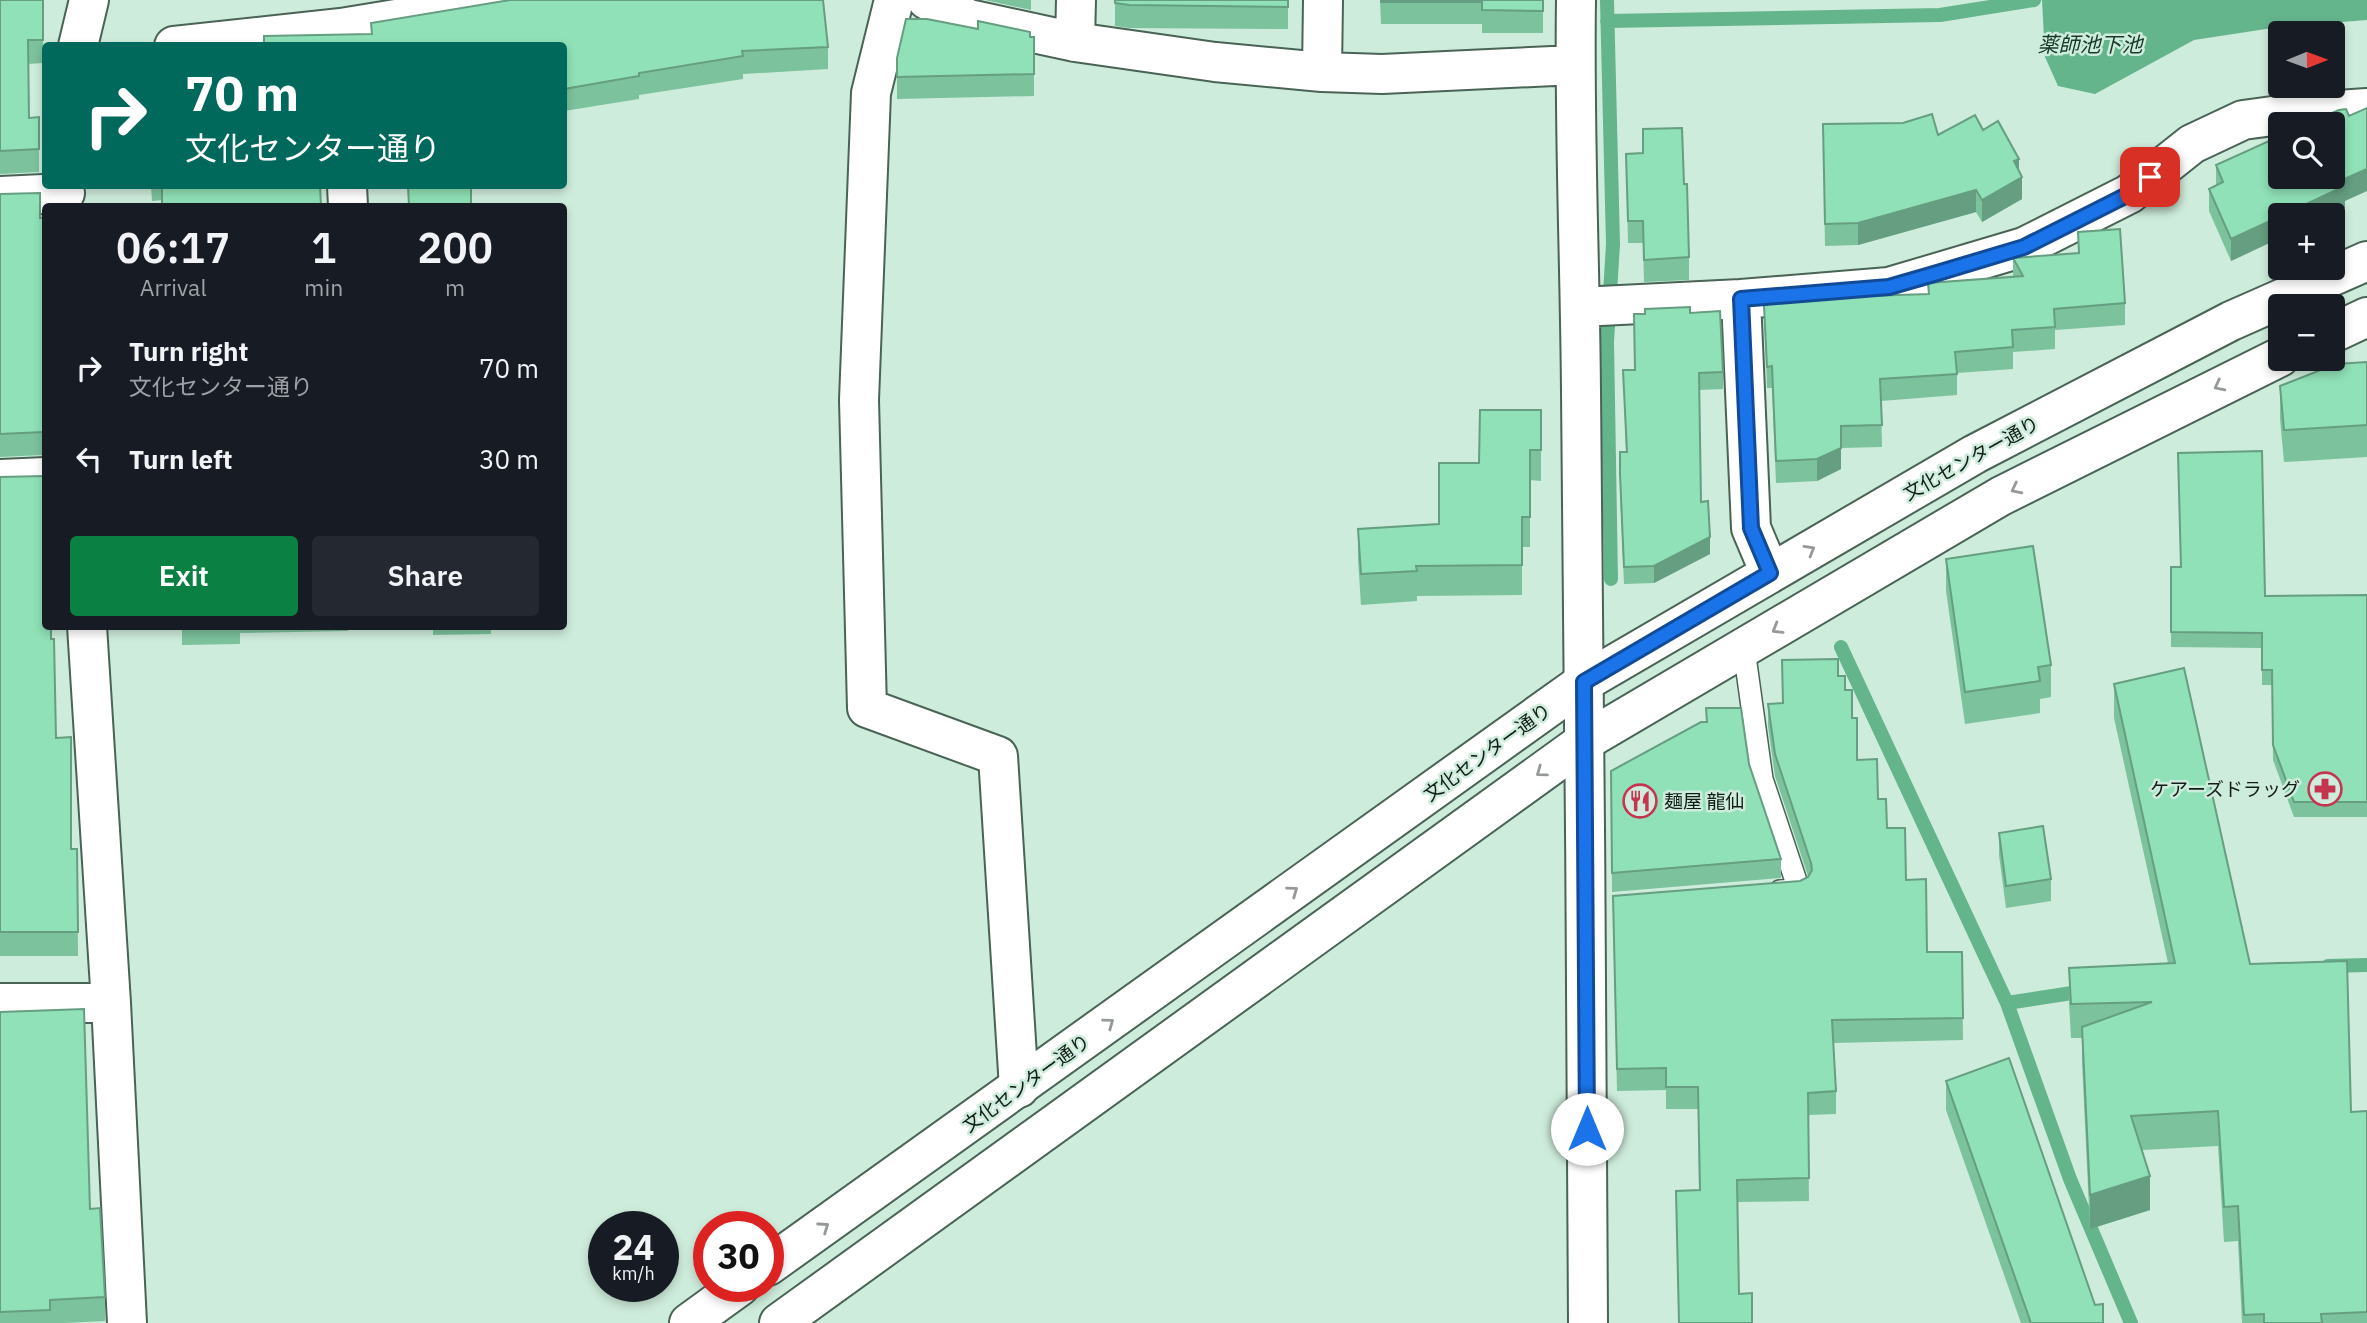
<!DOCTYPE html>
<meta charset="utf-8">
<style>
body{margin:0;font-family:"IBM Plex Sans","Noto Sans JP",sans-serif;background:#242831;color:#f1f3f6;height:100vh;display:flex;flex-direction:column;font-size:26px;white-space:nowrap}
*{box-sizing:border-box;margin:0}
p{font-size:23px;color:#9ea1a6}
.icon{flex:none;width:38px;height:38px;fill:none;stroke:currentColor;stroke-width:2;stroke-linecap:round;stroke-linejoin:round}
.map{position:relative;flex:1;overflow:hidden}
.drawer{position:absolute;left:42px;top:203px;width:525px;height:427px;display:flex;flex-direction:column;background:#171b24;border-radius:7px;box-shadow:0 4px 10px #0003}
.drawer>*{flex:none}
.guide{position:absolute;left:42px;top:42px;width:525px;height:147px;border-radius:7px;box-shadow:0 4px 10px #0003;background:#00695c;color:#fff;overflow:hidden}
.needle{width:46px;rotate:89deg}
.fabs{position:absolute;left:2268px;top:21px;display:grid;gap:14px}
.fabs a{display:grid;place-items:center;width:77px;height:77px;border-radius:7px;background:#171b24;box-shadow:0 4px 10px #0003;font-size:35px}
.speed{position:absolute;left:588px;top:1211px;display:flex;gap:14px;font-size:35px;font-weight:700;text-align:center}
.speed>*{display:grid;place-content:center;width:91px;height:91px;border-radius:50%;background:#171b24;box-shadow:0 4px 10px #0003;line-height:1}
.speed small{font-size:18px;font-weight:400}
.speed .limit{border:10px solid #d22;background:#fff;color:#111}
.pin{position:absolute;display:grid;place-items:center;width:60px;height:60px;color:#fff;margin:-30px;border-radius:14px;box-shadow:0 4px 10px #0006}
.me{position:absolute;width:77px;margin:-38px;rotate:0deg;stroke-linejoin:round;filter:drop-shadow(0 0 5px #0008)}
.turn{display:flex;align-items:center;gap:24px;height:147px;padding:0 28px;font-size:32px}
.turn .icon{width:91px;height:91px;stroke-width:2.5}
.turn b{display:block;font-size:49px;line-height:60px}
.eta{display:flex;justify-content:space-evenly;align-items:center;height:119px;text-align:center}
.eta b{font-size:42px;font-weight:600;line-height:49px}
.primary-button{display:flex;gap:14px;margin-top:auto;padding:14px 28px}
.primary-button a{flex:1;height:80px;border-radius:7px;background:#0b8043;color:#fff;font-size:28px;font-weight:600;line-height:80px;text-align:center}
.primary-button a+a{background:#242831;color:#f1f3f6}
ul{padding:0;list-style:none}
li{display:flex;align-items:center;gap:21px;height:91px;padding:0 28px}
li div{flex:1}
li b{display:block;font-size:26px}
li em{font-style:normal}
.map>svg:first-child{display:block}
</style>
<div class="map">
<svg width="2367" height="1323" viewBox="0 0 2367 1323">
<rect width="100%" height="100%" fill="#ceecdb"/>
<path fill="#64b48c" d="M 2042,0 L 2367,0 L 2367,20 L 2279,27 L 2194,40 L 2095,94 L 2058,86 L 2045,57 Z"/>
<g fill="none" stroke-linecap="round" stroke-linejoin="round">
<path stroke="#64b48c" stroke-width="14" d="M 1607,0 L 1613,244 L 1607,342 L 1611,579
M 1607,21 L 1940,15 L 2034,0
M 1841,647 L 2007,1003 L 2070,1179 L 2131,1323
M 2328,966 L 2367,965
M 2007,1003 L 2085,991"/>
<defs>
<path id="lane" d="M 1744,649 L 1762,779 L 1799,890 L 1780,891"/>
<path id="street" d="M 894,0 L 871,93 L 859,400 L 867,708 L 998,756 L 1019,1088
M 927,0 L 969,19 L 1075,42 L 1215,62 L 1322,72 L 1382,74 L 1575,65
M 1576,0 C 1574,131 1580,261 1581,392 C 1584,702 1587,1013 1588,1323
M 1075,42 L 1076,0
M 78,46 L 89,0
M 174,46 L 341,28 L 512,0
M 1322,72 L 1323,0
M 347,186 L 348,206
M 0,196 L 65,193
M 1741,299 L 1889,287 L 2024,247 L 2129,194 L 2192,144 L 2243,120 L 2295,113 L 2367,108
M 1580,307 L 1741,299 L 1751,528 L 1770,573
M 0,479 L 46,477
M 87,626 L 111,1003 L 127,1323
M 0,1003 L 111,1003"/>
<path id="secondary" d="M 2333,333 L 2367,317
M 768,1266 L 1584,682 L 1975,454 L 2231,321 L 2367,261
M 689,1323 L 740,1286
M 779,1323 L 1585,741 L 2001,496 L 2280,357"/>
</defs>
<use href="#lane" stroke="#496355" stroke-width="24"/>
<use href="#street" stroke="#496355" stroke-width="42"/>
<use href="#secondary" stroke="#496355" stroke-width="42"/>
<use href="#lane" stroke="#fff" stroke-width="21"/>
<use href="#street" stroke="#fff" stroke-width="38"/>
<use href="#secondary" stroke="#fff" stroke-width="38"/>
</g>
<path fill="#7cc29d" d="M 0,0 L 43,0 L 43,63 L 28,64 L 29,118 L 39,117 L 39,172 L 0,174 Z
M 985,0 L 1031,0 L 1031,10 Z
M 1115,0 L 1288,0 L 1288,29 L 1129,28 L 1115,26 Z
M 1380,0 L 1543,0 L 1543,33 L 1482,33 L 1482,24 L 1381,24 Z
M 371,23 L 828,47 L 828,69 L 743,74 L 743,79 L 639,95 L 639,99 L 564,111 L 564,46 L 371,34 Z
M 978,29 L 1034,37 L 1034,96 L 897,99 L 897,58 Z
M 1823,124 L 1938,135 L 1983,130 L 2019,171 L 2022,199 L 1982,222 L 1976,212 L 1858,245 L 1825,246 Z
M 1626,154 L 1684,184 L 1689,257 L 1689,280 L 1644,282 L 1643,243 L 1628,243 Z
M 2216,165 L 2345,201 L 2345,208 L 2280,215 L 2280,238 L 2231,261 L 2209,211 L 2209,189 L 2216,186 Z
M 151,186 L 320,186 L 152,201 Z
M 0,194 L 40,218 L 46,218 L 46,448 L 43,448 L 43,455 L 0,457 Z
M 2078,232 L 2125,303 L 2125,325 L 2055,330 L 2055,349 L 2013,352 L 2013,369 L 1957,373 L 1957,395 L 1881,401 L 1882,447 L 1841,448 L 1841,469 L 1817,481 L 1776,483 L 1772,388 L 1767,388 L 1764,305 L 1928,294 L 1928,283 L 2013,277 L 2013,258 L 2078,253 Z
M 1690,313 L 1723,372 L 1723,389 L 1699,390 L 1701,502 L 1710,554 L 1654,583 L 1624,584 L 1620,491 L 1620,452 L 1626,452 L 1623,370 L 1635,370 Z
M 2367,362 L 2367,457 L 2284,462 L 2280,419 L 2280,386 Z
M 1541,410 L 1541,481 L 1530,480 L 1530,547 L 1522,547 L 1522,595 L 1417,596 L 1417,601 L 1361,605 L 1358,559 L 1358,529 L 1439,524 L 1479,463 Z
M 0,477 L 45,534 L 56,738 L 71,849 L 77,849 L 78,956 L 0,956 Z
M 1946,559 L 2051,665 L 2051,697 L 2040,699 L 2040,713 L 1965,724 L 1946,591 Z
M 2171,567 L 2265,596 L 2367,595 L 2367,817 L 2294,817 L 2273,760 L 2272,685 L 2262,685 L 2262,648 L 2171,647 Z
M 182,626 L 348,626 L 348,631 L 240,633 L 240,644 L 182,645 Z
M 433,626 L 491,626 L 491,634 L 433,635 Z
M 1838,676 L 1845,690 L 1852,718 L 1857,760 L 1878,799 L 1887,828 L 1906,880 L 1927,952 L 1962,952 L 1963,1040 L 1833,1043 L 1836,1091 L 1836,1114 L 1808,1115 L 1809,1201 L 1737,1202 L 1678,1323 L 1699,1190 L 1698,1109 L 1666,1109 L 1666,1090 L 1617,1091 L 1613,918 L 1800,881 L 1808,876 L 1775,776 L 1768,726 L 1768,704 L 1783,703 Z
M 2114,684 L 2250,964 L 2351,1112 L 2367,1111 L 2367,1323 L 2242,1323 L 2238,1241 L 2224,1242 L 2218,1146 L 2142,1150 L 2150,1210 L 2090,1229 L 2082,1062 L 2082,1038 L 2071,1038 L 2069,1003 L 2069,968 L 2168,963 L 2114,718 Z
M 1749,764 L 1781,859 L 1781,878 L 1612,892 L 1611,771 Z
M 1999,833 L 2051,879 L 2051,901 L 2006,908 L 1999,855 Z
M 0,1012 L 90,1209 L 105,1297 L 105,1321 L 64,1323 L 0,1323 Z
M 1946,1081 L 2095,1305 L 2103,1323 L 2021,1323 L 1946,1110 Z"/>
<path fill="#659e80" d="M 2019,159 L 2019,179 L 2022,177 L 2022,199 L 1982,222 L 1982,200 L 2014,161 Z
M 2367,169 L 2367,191 L 2345,201 L 2345,208 L 2329,215 L 2281,215 L 2342,180 Z
M 1976,190 L 1976,212 L 1858,245 L 1858,223 Z
M 2280,216 L 2280,238 L 2231,261 L 2231,239 Z
M 1841,448 L 1841,469 L 1817,481 L 1817,459 Z
M 1710,537 L 1710,554 L 1654,583 L 1654,566 Z
M 2150,1176 L 2150,1210 L 2090,1229 L 2090,1195 Z"/>
<path fill="#90e1b7" stroke="#659e80" stroke-width="2" d="M 0,0 L 43,0 L 43,40 L 28,40 L 29,118 L 39,117 L 39,149 L 0,151 Z
M 510,0 L 823,0 L 828,47 L 742,51 L 743,56 L 639,73 L 639,76 L 564,89 L 564,46 L 264,46 L 264,36 L 372,34 L 371,23 Z
M 1115,0 L 1288,0 L 1288,7 L 1129,5 L 1115,3 Z
M 1381,0 L 1543,0 L 1543,11 L 1482,10 L 1482,2 L 1381,2 Z
M 906,19 L 927,19 L 978,29 L 978,21 L 1030,32 L 1030,37 L 1034,37 L 1034,74 L 897,77 L 897,58 Z
M 2367,108 L 2367,169 L 2342,180 L 2345,186 L 2231,239 L 2209,189 L 2223,182 L 2216,165 L 2280,136 L 2280,177 L 2333,177 L 2333,124 L 2306,124 L 2339,110 L 2346,109 L 2349,116 Z
M 1932,114 L 1938,135 L 1975,115 L 1983,130 L 1998,121 L 2019,159 L 2014,161 L 2022,177 L 1982,200 L 1976,190 L 1858,223 L 1825,224 L 1823,124 L 1903,123 Z
M 1682,128 L 1684,184 L 1687,184 L 1689,257 L 1644,260 L 1643,221 L 1628,221 L 1626,154 L 1643,153 L 1643,129 Z
M 162,186 L 320,186 L 321,206 L 162,206 Z
M 408,186 L 471,186 L 471,206 L 409,206 Z
M 40,193 L 40,218 L 46,218 L 46,424 L 43,424 L 43,432 L 0,434 L 0,194 Z
M 2120,229 L 2125,303 L 2054,309 L 2055,327 L 2012,330 L 2013,347 L 1955,352 L 1957,374 L 1880,379 L 1882,425 L 1841,426 L 1841,448 L 1817,459 L 1776,461 L 1772,366 L 1767,367 L 1764,305 L 1767,305 L 1767,299 L 1929,294 L 1928,283 L 2023,276 L 2013,258 L 2079,253 L 2078,232 Z
M 1690,307 L 1690,313 L 1720,311 L 1723,372 L 1699,373 L 1701,502 L 1708,501 L 1710,537 L 1654,566 L 1624,567 L 1620,474 L 1620,452 L 1627,452 L 1623,370 L 1635,370 L 1634,314 L 1645,314 L 1645,309 Z
M 2367,362 L 2367,425 L 2284,430 L 2280,386 L 2336,364 Z
M 1480,410 L 1541,410 L 1541,450 L 1530,450 L 1530,517 L 1522,517 L 1522,565 L 1416,566 L 1417,571 L 1361,574 L 1358,529 L 1439,524 L 1439,463 L 1479,463 Z
M 2262,451 L 2265,596 L 2367,595 L 2367,802 L 2294,802 L 2273,745 L 2272,670 L 2262,670 L 2262,633 L 2171,632 L 2171,567 L 2181,567 L 2178,453 Z
M 44,476 L 46,534 L 46,626 L 51,626 L 51,639 L 54,639 L 56,738 L 71,737 L 71,849 L 77,849 L 78,932 L 0,932 L 0,477 Z
M 2033,546 L 2051,665 L 2038,667 L 2040,681 L 1965,692 L 1946,559 Z
M 1838,659 L 1838,676 L 1845,676 L 1845,690 L 1852,690 L 1852,718 L 1857,718 L 1857,760 L 1877,759 L 1878,799 L 1886,799 L 1887,828 L 1905,828 L 1906,880 L 1926,879 L 1927,952 L 1962,952 L 1963,1018 L 1832,1020 L 1836,1091 L 1808,1093 L 1809,1178 L 1737,1180 L 1739,1294 L 1752,1293 L 1752,1323 L 1679,1323 L 1676,1191 L 1700,1190 L 1698,1087 L 1666,1087 L 1666,1068 L 1617,1069 L 1613,896 L 1800,881 L 1808,877 L 1812,870 L 1811,863 L 1775,754 L 1768,704 L 1783,703 L 1782,660 Z
M 2184,668 L 2250,964 L 2347,961 L 2351,1112 L 2367,1111 L 2367,1312 L 2321,1314 L 2322,1323 L 2264,1323 L 2264,1314 L 2244,1315 L 2238,1206 L 2224,1207 L 2218,1111 L 2131,1116 L 2150,1176 L 2090,1195 L 2082,1027 L 2152,1002 L 2071,1004 L 2069,968 L 2175,963 L 2114,684 Z
M 1706,708 L 1741,708 L 1749,764 L 1781,859 L 1612,873 L 1611,771 L 1701,722 L 1707,722 Z
M 2043,826 L 2051,879 L 2006,886 L 1999,833 Z
M 84,1009 L 90,1209 L 100,1208 L 105,1297 L 50,1300 L 50,1310 L 0,1312 L 0,1012 Z
M 2009,1058 L 2095,1305 L 2103,1304 L 2103,1323 L 2031,1323 L 1946,1081 Z"/>
<defs><path id="oneway-chevron" d="M-2-3.5L2.5 0L-2 3.5" fill="none" stroke-width="1.6" stroke-linecap="round" stroke-linejoin="round" transform="scale(1.75)"/></defs>
<g stroke="#949997">
<use href="#oneway-chevron" transform="translate(2219 386) rotate(153)"/>
<use href="#oneway-chevron" transform="translate(2016 489) rotate(153)"/>
<use href="#oneway-chevron" transform="translate(1810 550) rotate(-30)"/>
<use href="#oneway-chevron" transform="translate(1777 629) rotate(149)"/>
<use href="#oneway-chevron" transform="translate(1541 772) rotate(144)"/>
<use href="#oneway-chevron" transform="translate(1293 891) rotate(-36)"/>
<use href="#oneway-chevron" transform="translate(1109 1023) rotate(-36)"/>
<use href="#oneway-chevron" transform="translate(824 1227) rotate(-35)"/>
</g>
<g fill="none" stroke-linecap="round" stroke-linejoin="round">
<defs>
<path id="route" d="M 1587,1129 L 1584,682 L 1770,573 L 1751,528 L 1741,299 L 1889,287 L 1934,274 L 2024,247 L 2129,194 L 2150,177"/>
</defs>
<use href="#route" stroke="#114b97" stroke-width="18"/>
<use href="#route" stroke="#1a73e8" stroke-width="12"/>
</g>
<defs>
<symbol id="pharmacy-ring" viewBox="-11 -11 22 22"><circle r="9.5" fill="#ceecdb" stroke="#c6354f" stroke-width="1.5"/><path d="M-2-6h4v4h4v4h-4v4h-4v-4h-4v-4h4Z" fill="#c6354f"/></symbol>
<symbol id="restaurant-ring" viewBox="-11 -11 22 22"><circle r="9.5" fill="#ceecdb" stroke="#c6354f" stroke-width="1.5"/><path d="M-5-6h1v4h1v-4h1v4h1v-4h1v5L-1.5 .5V6h-2V.5L-5-1ZM5-6V6H3V1.5H1.5Q1.5-4 5-6Z" fill="#c6354f"/></symbol>
</defs>
<g fill-rule="evenodd">
<use href="#pharmacy-ring" x="2306" y="770" width="38" height="38"/>
<use href="#restaurant-ring" x="1621" y="782" width="38" height="38"/>
</g>
<g text-anchor="middle" stroke-width="5" stroke-linejoin="round" paint-order="stroke">
<g font-size="19" fill="#121d17" stroke="#ceecdb">
<text transform="translate(1971 458) rotate(-29)" y="7">文化センター通り</text>
<text transform="translate(1487 752) rotate(-36)" y="7">文化センター通り</text>
<text transform="translate(1026 1083) rotate(-36)" y="7">文化センター通り</text>
</g>
<g font-size="19" fill="#121d17" stroke="#ceecdb" text-anchor="end">
<text x="2300" y="796">ケアーズドラッグ</text>
<text x="1664" y="808" text-anchor="start">麺屋 龍仙</text>
</g>
<g font-size="21" font-style="italic" fill="#173a29" stroke="#ceecdb">
<text x="2090" y="52">薬師池下池</text>
</g>
</g>
</svg>
<div class="fabs">
<a><svg class="needle" viewBox="-14 -14 28 28"><path d="M0-13l5 13h-10z" fill="#e53935"/><path d="M0 13l5-13h-10z" fill="#9ea1a6"/></svg></a>
<a><svg class="icon" aria-label="search" viewBox="0 0 24 24"><circle cx="10" cy="10" r="6"/><path d="M15 15l6 6"/></svg></a>
<a>+</a>
<a>−</a>
</div>
<div class="speed"><div>24<small>km/h</small></div><div class="limit">30</div></div>
<div class="pin" style="left:2150px;top:177px;background:#d93025"><svg class="icon" aria-label="arrive" viewBox="0 0 24 24"><path d="M6 21V4h12l-3 4 3 4H6"/></svg></div>
<svg class="me" style="left:1587px;top:1129px" viewBox="-20 -20 40 40"><circle r="19" fill="#fff"/><path d="M0-13L10 11 0 6-10 11z" fill="#1a73e8"/></svg>
<div class="guide">
<div class="turn"><svg class="icon" aria-label="right" viewBox="0 0 24 24"><path d="M7 20v-9h11M14 6l5 5-5 5"/></svg><div><b>70 m</b>文化センター通り</div></div>
</div>
<section class="drawer">
<div class="eta">
<div><b>06:17</b><p>Arrival</p></div>
<div><b>1</b><p>min</p></div>
<div><b>200</b><p>m</p></div>
</div>
<ul>
<li><svg class="icon" aria-label="right" viewBox="0 0 24 24"><path d="M7 20v-9h11M14 6l5 5-5 5"/></svg><div><b>Turn right</b><p>文化センター通り</p></div><em>70 m</em></li>
<li><svg class="icon" aria-label="left" viewBox="0 0 24 24"><path d="M17 20v-9H6M10 6l-5 5 5 5"/></svg><div><b>Turn left</b></div><em>30 m</em></li>
</ul>
<div class="primary-button"><a>Exit</a><a>Share</a></div>
</section>
</div>
